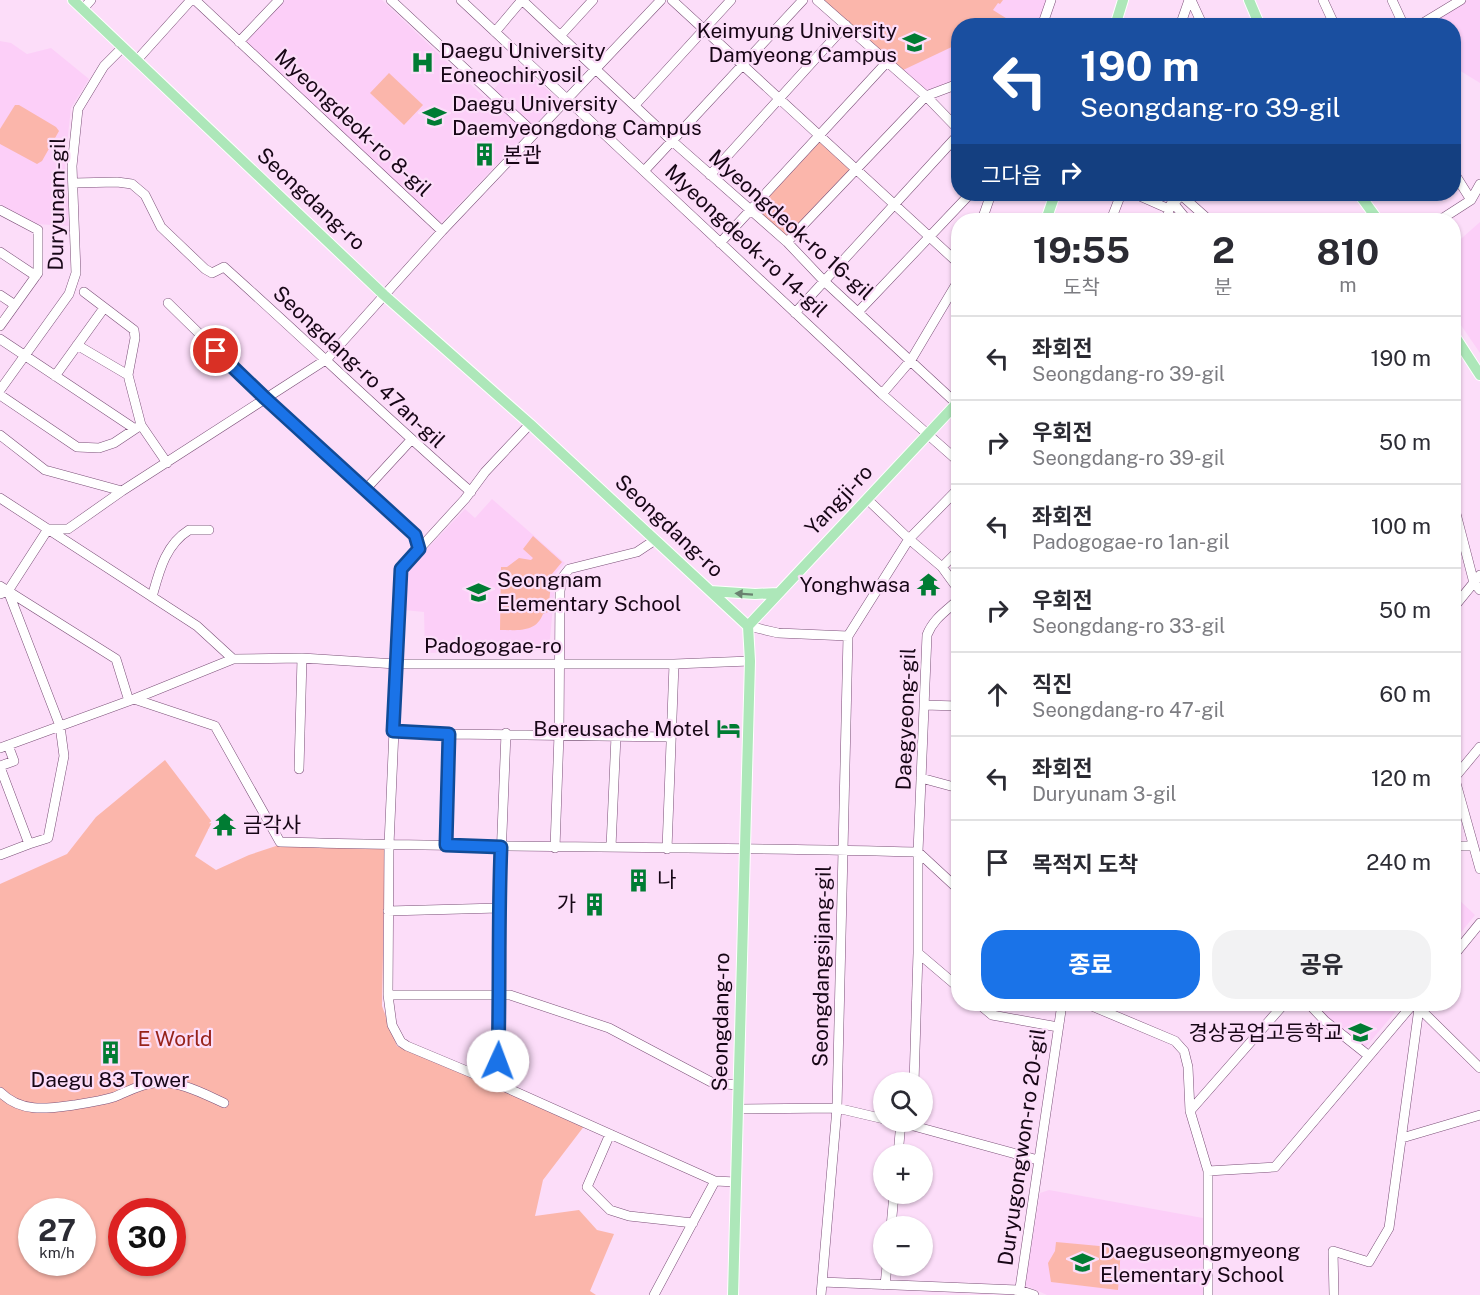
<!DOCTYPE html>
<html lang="ko">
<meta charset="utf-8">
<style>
body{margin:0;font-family:"Public Sans","Noto Sans KR",sans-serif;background:#f2f2f3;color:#2b2b33;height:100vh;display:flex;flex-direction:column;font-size:22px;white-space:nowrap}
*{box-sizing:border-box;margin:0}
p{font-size:20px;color:#7c7c81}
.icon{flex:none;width:33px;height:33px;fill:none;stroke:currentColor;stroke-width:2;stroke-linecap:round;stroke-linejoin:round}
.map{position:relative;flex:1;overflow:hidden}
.panel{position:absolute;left:951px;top:213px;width:510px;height:798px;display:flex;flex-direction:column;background:#fff;border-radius:24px;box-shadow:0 2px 4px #0004}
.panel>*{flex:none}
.banner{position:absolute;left:951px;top:18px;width:510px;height:183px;border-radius:24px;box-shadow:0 2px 4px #0004;background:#1a4fa0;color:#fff;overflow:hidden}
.buttons{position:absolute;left:873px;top:1072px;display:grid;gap:12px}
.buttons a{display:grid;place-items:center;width:60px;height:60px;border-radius:50%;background:#fff;box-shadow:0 2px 4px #0004;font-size:30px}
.speed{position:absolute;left:18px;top:1198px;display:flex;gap:12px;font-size:30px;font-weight:700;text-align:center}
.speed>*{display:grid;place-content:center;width:78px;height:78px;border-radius:50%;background:#fff;box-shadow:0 2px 4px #0004;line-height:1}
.speed small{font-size:15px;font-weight:400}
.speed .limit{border:9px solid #d22;background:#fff;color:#111}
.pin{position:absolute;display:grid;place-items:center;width:51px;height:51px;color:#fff;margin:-26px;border:3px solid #fff;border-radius:50%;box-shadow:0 2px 6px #0007}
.me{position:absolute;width:66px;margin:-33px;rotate:2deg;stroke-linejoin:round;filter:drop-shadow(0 0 4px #0008)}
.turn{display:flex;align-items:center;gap:21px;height:126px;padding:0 30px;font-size:27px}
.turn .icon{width:78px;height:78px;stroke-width:2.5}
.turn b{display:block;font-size:42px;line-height:51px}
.then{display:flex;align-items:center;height:57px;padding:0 30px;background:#0003;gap:12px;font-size:22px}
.eta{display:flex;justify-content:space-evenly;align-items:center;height:102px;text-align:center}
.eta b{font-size:36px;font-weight:700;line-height:42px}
.action{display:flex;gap:12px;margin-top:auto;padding:12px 30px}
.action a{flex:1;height:69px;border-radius:24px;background:#1a73e8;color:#fff;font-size:24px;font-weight:700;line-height:69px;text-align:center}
.action a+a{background:#f2f2f3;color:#2b2b33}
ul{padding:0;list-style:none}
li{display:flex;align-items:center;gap:18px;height:84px;padding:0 30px;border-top:2px solid #e1e1e2}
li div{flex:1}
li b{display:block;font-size:22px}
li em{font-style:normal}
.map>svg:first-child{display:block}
</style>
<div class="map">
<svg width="1480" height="1295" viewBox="0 0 1480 1295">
<rect width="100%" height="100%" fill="#fcddf9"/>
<path fill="#fccff8" d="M 284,0 L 382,0 L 485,98 L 518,64 L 559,100 L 440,224 L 245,42 Z
M 823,0 L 1047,0 L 1038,25 L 958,26 L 958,79 L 926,91 Z
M 1460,0 L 1480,0 L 1480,83 L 1454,67 L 1454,26 L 1421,26 Z
M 0,41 L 11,43 L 27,54 L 51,48 L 89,79 L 71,108 L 65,162 L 69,226 L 36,224 L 0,204 Z
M 1480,222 L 1480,353 L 1454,315 L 1454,245 Z
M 492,499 L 565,563 L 556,573 L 549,650 L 425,653 L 424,612 L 404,610 L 405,572 L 465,509 L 475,518 Z
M 1454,895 L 1475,915 L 1454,941 Z
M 1312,1004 L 1402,1004 L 1364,1049 Z
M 1049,1190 L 1203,1218 L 1205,1295 L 1047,1295 L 1025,1285 L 1040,1193 Z"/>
<path fill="#fbb6ab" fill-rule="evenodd" d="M 817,0 L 1003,0 L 1000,4 L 998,3 L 993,10 L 1009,20 L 997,25 L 958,26 L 958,44 L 899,72 Z
M 389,73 L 423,105 L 404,125 L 370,93 Z
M 15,105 L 19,105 L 56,127 L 59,131 L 42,161 L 37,164 L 0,144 L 0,129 Z
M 820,135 L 856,168 L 787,242 L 750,211 Z
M 533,536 L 562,562 L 552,574 L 548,612 L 543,614 C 536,633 517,630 500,630 L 501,567 L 507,567 L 519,558 L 531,560 L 533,558 L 523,549 Z
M 165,760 L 212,822 L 195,856 L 216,870 L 249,855 L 279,845 L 385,848 L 382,1006 L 397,1046 L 585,1125 L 543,1180 L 535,1216 L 579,1210 L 597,1230 L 614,1234 L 590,1291 L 596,1295 L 0,1295 L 0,884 L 67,854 L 96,817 ZM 32,1212 L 82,1212 L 82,1263 L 32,1263 ZM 122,1212 L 172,1212 L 172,1263 L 122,1263 Z
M 1056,1242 L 1121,1248 L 1118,1290 L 1051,1282 L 1048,1263 L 1055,1251 Z"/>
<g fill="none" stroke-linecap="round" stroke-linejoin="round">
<defs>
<path id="minor" d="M 195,0 L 442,231
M 391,0 L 534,133
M 461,0 L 882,394 L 958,461
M 522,0 L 671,140 L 787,242 L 824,281 L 957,404
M 672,0 L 958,263
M 817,0 L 926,96 L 958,129
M 1191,0 L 1203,26
M 1323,0 L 1335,26
M 1392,0 L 1404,26
M 83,9 L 91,0
M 1042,26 L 1051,0
M 1180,26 L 1189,0
M 1418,26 L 1461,0
M 495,32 L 522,0
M 561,35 L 593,0
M 239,42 L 279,0
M 137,60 L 191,0
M 635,105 L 731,0
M 645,170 L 803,0
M 1454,173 L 1471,200
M 710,175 L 846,25
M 73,183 L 117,182 L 132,184 L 145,195 L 161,227 L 205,269 L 212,273 L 224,267 C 307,341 387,419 471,492
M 1135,194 L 1169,209 L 1182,194
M 1181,195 L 1209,220
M 1174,204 L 1187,220
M 0,210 L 38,230 L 38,273 L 0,326
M 982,220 L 991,194
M 1111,220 L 1121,194
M 1166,220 L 1171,204
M 1440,220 L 1471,200 L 1480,184
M 787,242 L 926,96 L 958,84
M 720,243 L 887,62
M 0,252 L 36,276
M 84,292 L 134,330 L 135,338 L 128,375 L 141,425 L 167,463
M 0,295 L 15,305
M 168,303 L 265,398 L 415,535
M 859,311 L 970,194
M 795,313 L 958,135
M 0,339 L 135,429
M 77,345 L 128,375
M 55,376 L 104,308
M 0,390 L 69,294 L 76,273 L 72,166 L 78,109 L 104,66 L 123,47
M 882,394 L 911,360 L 958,281
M 0,395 L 77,447 L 99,448 L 114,443 L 141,425
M 530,424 L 485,472 L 465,499 L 401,569 L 389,845 L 388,995 L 392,1025 L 401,1042 L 407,1046 L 498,1084 L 715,1181 L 736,1182
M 0,435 L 45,470 L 122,491
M 365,490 L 411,440
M 0,498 L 197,626 L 233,659
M 867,499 L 909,539 L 942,567 L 958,589
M 1454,506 L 1474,583 L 1480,590
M 48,529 L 68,529 L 122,491 L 327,359 L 442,231 L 661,0
M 942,567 L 958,551
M 0,586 L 116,659 L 129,701
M 8,591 L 60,726 L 64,756 L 48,838 L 29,844
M 0,594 L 8,591 L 48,529
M 152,597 C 159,572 165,545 189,530 L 209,530
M 1454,607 L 1480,575
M 748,626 L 778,633 L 848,636
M 134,699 L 215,726 L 280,842 C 493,848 706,846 918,852 L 958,889
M 924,705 L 958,706
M 393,731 L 449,734 L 671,737
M 0,748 L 134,699 L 233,659 L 302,658 L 396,664 L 674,664 L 750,661
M 0,766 L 14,761 L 8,745
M 0,767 L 29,844 L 0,855
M 299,769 L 302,658
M 1454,776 L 1480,869
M 1455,777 L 1480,747
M 921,778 L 958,788
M 446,845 L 449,734
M 1454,846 L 1472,846
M 611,847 L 616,736
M 555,848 L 559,734 L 560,591 L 562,578 L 569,569 L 637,552 L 655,540
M 667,849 L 674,664
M 388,911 L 499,908
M 918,953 L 958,987
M 1454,955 L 1480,923
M 388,995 L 510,995 L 609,1028 L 713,1083 L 738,1085
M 979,1004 L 992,1015 L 1058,1027
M 1087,1004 L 1175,1041 L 1184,1051 L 1188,1067 L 1190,1111 L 1208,1171 L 1208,1295
M 1309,1004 L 1325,1021 L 1369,1056
M 1419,1008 L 1480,1068
M 914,1083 L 918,953 L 918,852 L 927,635 C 933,619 946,611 958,600
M 498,1084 L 500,994 L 499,908 L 506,733
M 0,1092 C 21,1113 46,1109 74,1105 C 87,1103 101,1101 114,1097 C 127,1092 140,1084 154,1083 C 179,1080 202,1093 224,1103
M 738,1109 L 837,1108 L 884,1119
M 1190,1111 L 1284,1004
M 899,1122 L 1038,1160
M 610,1134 L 587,1187 L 610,1210 L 629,1216 L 693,1223
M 1402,1138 L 1480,1115
M 898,1155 L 901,1122
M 1208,1171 L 1275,1167 L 1413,1004
M 891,1227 L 894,1194
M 822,1282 L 1019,1290 L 1034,1295
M 885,1285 L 887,1266
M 654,1295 L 715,1181
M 821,1295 L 837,1108 L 848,636 L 909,539 L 958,489
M 1019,1295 L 1062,1004
M 1334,1295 L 1333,1251 L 1369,1262 L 1389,1228 L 1419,1008 L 1414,1004"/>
<path id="major" d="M 73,0 L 384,295 L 530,424 L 748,626 L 750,661 L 733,1295
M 1249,0 L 1260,26
M 1115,26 L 1123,0
M 1359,194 L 1378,220
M 1046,220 L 1055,194
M 1454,335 L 1480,375
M 710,591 L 755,594 L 778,593
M 748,626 L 958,402"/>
</defs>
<use href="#minor" stroke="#7b5078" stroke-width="10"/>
<use href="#major" stroke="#fff" stroke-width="12"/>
<use href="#minor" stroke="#fff" stroke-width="9"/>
<use href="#major" stroke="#ade7b9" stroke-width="10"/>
</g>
<defs><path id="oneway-solid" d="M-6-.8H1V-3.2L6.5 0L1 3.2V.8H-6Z" transform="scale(1.5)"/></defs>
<use fill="#6a8270" href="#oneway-solid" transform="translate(744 594) rotate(-176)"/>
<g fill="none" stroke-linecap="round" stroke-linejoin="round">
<defs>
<path id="route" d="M 216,351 L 265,398 L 415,535 L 419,549 L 401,569 L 393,731 L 449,734 L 446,845 L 501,847 C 498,919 500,990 498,1061"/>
</defs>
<use href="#route" stroke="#114b97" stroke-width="15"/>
<use href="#route" stroke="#1a73e8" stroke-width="10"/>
</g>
<defs>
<symbol id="university-bare" viewBox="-9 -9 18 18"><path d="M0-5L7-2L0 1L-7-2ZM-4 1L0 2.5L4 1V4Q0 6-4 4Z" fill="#007c33" stroke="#fcddf9" stroke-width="2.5" paint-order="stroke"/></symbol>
<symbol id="hospital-bare" viewBox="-9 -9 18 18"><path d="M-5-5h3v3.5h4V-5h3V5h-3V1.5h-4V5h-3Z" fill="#007c33" stroke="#fcddf9" stroke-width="2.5" paint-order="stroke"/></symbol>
<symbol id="building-bare" viewBox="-9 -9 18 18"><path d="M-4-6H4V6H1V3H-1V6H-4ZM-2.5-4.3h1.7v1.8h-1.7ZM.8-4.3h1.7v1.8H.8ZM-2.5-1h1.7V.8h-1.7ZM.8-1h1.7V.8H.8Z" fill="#007c33" stroke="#fcddf9" stroke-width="2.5" paint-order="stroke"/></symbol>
<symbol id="temple-bare" viewBox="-9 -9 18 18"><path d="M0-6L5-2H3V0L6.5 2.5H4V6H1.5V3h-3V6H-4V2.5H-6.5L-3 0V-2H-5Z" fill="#007c33" stroke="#fcddf9" stroke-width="2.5" paint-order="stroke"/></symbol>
<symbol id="school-bare" viewBox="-9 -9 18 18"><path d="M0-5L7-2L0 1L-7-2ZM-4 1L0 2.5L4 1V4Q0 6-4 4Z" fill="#007c33" stroke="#fcddf9" stroke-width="2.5" paint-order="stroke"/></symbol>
<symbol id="hotel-bare" viewBox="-9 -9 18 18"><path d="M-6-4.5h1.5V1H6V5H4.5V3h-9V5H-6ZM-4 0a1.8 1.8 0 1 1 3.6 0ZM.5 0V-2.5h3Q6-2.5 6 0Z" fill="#007c33" stroke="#fcddf9" stroke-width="2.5" paint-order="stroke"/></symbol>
</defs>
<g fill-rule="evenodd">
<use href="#university-bare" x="898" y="26" width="33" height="33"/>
<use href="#hospital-bare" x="406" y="46" width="33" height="33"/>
<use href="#university-bare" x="418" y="100" width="33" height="33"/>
<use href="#building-bare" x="468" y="138" width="33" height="33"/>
<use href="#temple-bare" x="912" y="568" width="33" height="33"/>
<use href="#school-bare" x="462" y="576" width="33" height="33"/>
<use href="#hotel-bare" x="712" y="712" width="33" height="33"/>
<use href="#temple-bare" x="208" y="808" width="33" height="33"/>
<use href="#building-bare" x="622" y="864" width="33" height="33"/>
<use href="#building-bare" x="578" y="888" width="33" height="33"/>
<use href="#school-bare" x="1344" y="1016" width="33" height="33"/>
<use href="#building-bare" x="94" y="1036" width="33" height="33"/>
<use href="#school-bare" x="1066" y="1246" width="33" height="33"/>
</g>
<g text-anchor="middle" stroke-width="4.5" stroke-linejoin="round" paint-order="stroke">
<g font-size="21" fill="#170616" stroke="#fcddf9" text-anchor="start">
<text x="897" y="38" text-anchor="end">Keimyung University<tspan x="897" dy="24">Damyeong Campus</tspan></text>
<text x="440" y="58">Daegu University<tspan x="440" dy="24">Eoneochiryosil</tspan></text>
<text x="452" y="111">Daegu University<tspan x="452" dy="24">Daemyeongdong Campus</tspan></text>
<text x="503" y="162">본관</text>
<text x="497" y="587">Seongnam<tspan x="497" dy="24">Elementary School</tspan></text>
<text x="910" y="592" text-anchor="end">Yonghwasa</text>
<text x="710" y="736" text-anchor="end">Bereusache Motel</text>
<text x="243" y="832">금각사</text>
<text x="657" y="887">나</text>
<text x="576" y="911" text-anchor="end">가</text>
<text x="1343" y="1040" text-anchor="end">경상공업고등학교</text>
<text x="110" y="1087" text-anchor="middle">Daegu 83 Tower</text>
<text x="1100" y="1258">Daeguseongmyeong<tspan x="1100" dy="24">Elementary School</tspan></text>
</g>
<g font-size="21" fill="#170616" stroke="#fcddf9">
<text transform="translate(353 123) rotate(43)" y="7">Myeongdeok-ro 8-gil</text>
<text transform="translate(311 199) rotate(43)" y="7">Seongdang-ro</text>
<text transform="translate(57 204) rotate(-89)" y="7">Duryunam-gil</text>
<text transform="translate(791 225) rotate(42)" y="7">Myeongdeok-ro 16-gil</text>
<text transform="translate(746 241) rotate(43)" y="7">Myeongdeok-ro 14-gil</text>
<text transform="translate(359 367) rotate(43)" y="7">Seongdang-ro 47an-gil</text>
<text transform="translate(839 500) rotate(-47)" y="7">Yangji-ro</text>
<text transform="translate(669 526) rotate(43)" y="7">Seongdang-ro</text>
<text x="493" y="653">Padogogae-ro</text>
<text transform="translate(906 719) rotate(-88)" y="7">Daegyeong-gil</text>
<text transform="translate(822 966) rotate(-89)" y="7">Seongdangsijang-gil</text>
<text transform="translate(721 1022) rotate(-89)" y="7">Seongdang-ro</text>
<text transform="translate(1022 1147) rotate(-82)" y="7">Duryugongwon-ro 20-gil</text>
</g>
<g font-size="21" fill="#97231a" stroke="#fcddf9">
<text x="175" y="1046">E World</text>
</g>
</g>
</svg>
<div class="buttons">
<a><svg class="icon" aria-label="search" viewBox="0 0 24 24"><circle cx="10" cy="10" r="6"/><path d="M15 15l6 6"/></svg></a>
<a>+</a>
<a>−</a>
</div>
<div class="speed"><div>27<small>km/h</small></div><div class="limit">30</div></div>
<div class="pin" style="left:216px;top:351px;background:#d93025"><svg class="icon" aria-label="arrive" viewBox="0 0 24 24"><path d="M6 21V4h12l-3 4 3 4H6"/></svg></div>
<svg class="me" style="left:498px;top:1061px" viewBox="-20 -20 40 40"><circle r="19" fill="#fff"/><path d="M0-13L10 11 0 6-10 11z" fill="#1a73e8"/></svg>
<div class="banner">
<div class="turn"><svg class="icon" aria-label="left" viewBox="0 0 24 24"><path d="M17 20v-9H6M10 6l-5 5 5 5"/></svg><div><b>190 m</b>Seongdang-ro 39-gil</div></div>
<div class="then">그다음<svg class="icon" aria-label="right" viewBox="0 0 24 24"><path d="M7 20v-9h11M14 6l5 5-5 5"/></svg></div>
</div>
<section class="panel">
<div class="eta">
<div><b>19:55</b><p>도착</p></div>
<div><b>2</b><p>분</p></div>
<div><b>810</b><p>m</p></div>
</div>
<ul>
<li><svg class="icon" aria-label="left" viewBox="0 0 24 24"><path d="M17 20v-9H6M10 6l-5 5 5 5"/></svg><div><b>좌회전</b><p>Seongdang-ro 39-gil</p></div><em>190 m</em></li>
<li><svg class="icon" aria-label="right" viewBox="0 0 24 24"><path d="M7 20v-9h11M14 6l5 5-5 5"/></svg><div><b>우회전</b><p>Seongdang-ro 39-gil</p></div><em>50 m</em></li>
<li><svg class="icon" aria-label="left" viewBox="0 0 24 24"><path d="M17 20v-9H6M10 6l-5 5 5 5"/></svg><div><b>좌회전</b><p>Padogogae-ro 1an-gil</p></div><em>100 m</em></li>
<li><svg class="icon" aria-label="right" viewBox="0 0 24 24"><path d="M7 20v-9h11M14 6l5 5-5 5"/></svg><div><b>우회전</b><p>Seongdang-ro 33-gil</p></div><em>50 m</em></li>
<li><svg class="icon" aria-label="ahead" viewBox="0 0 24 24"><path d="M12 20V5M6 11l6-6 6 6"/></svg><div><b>직진</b><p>Seongdang-ro 47-gil</p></div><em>60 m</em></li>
<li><svg class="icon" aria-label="left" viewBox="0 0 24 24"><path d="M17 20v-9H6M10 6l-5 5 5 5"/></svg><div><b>좌회전</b><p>Duryunam 3-gil</p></div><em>120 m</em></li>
<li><svg class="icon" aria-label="arrive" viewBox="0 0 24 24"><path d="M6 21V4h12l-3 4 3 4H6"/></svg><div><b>목적지 도착</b></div><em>240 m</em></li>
</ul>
<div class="action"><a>종료</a><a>공유</a></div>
</section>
</div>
